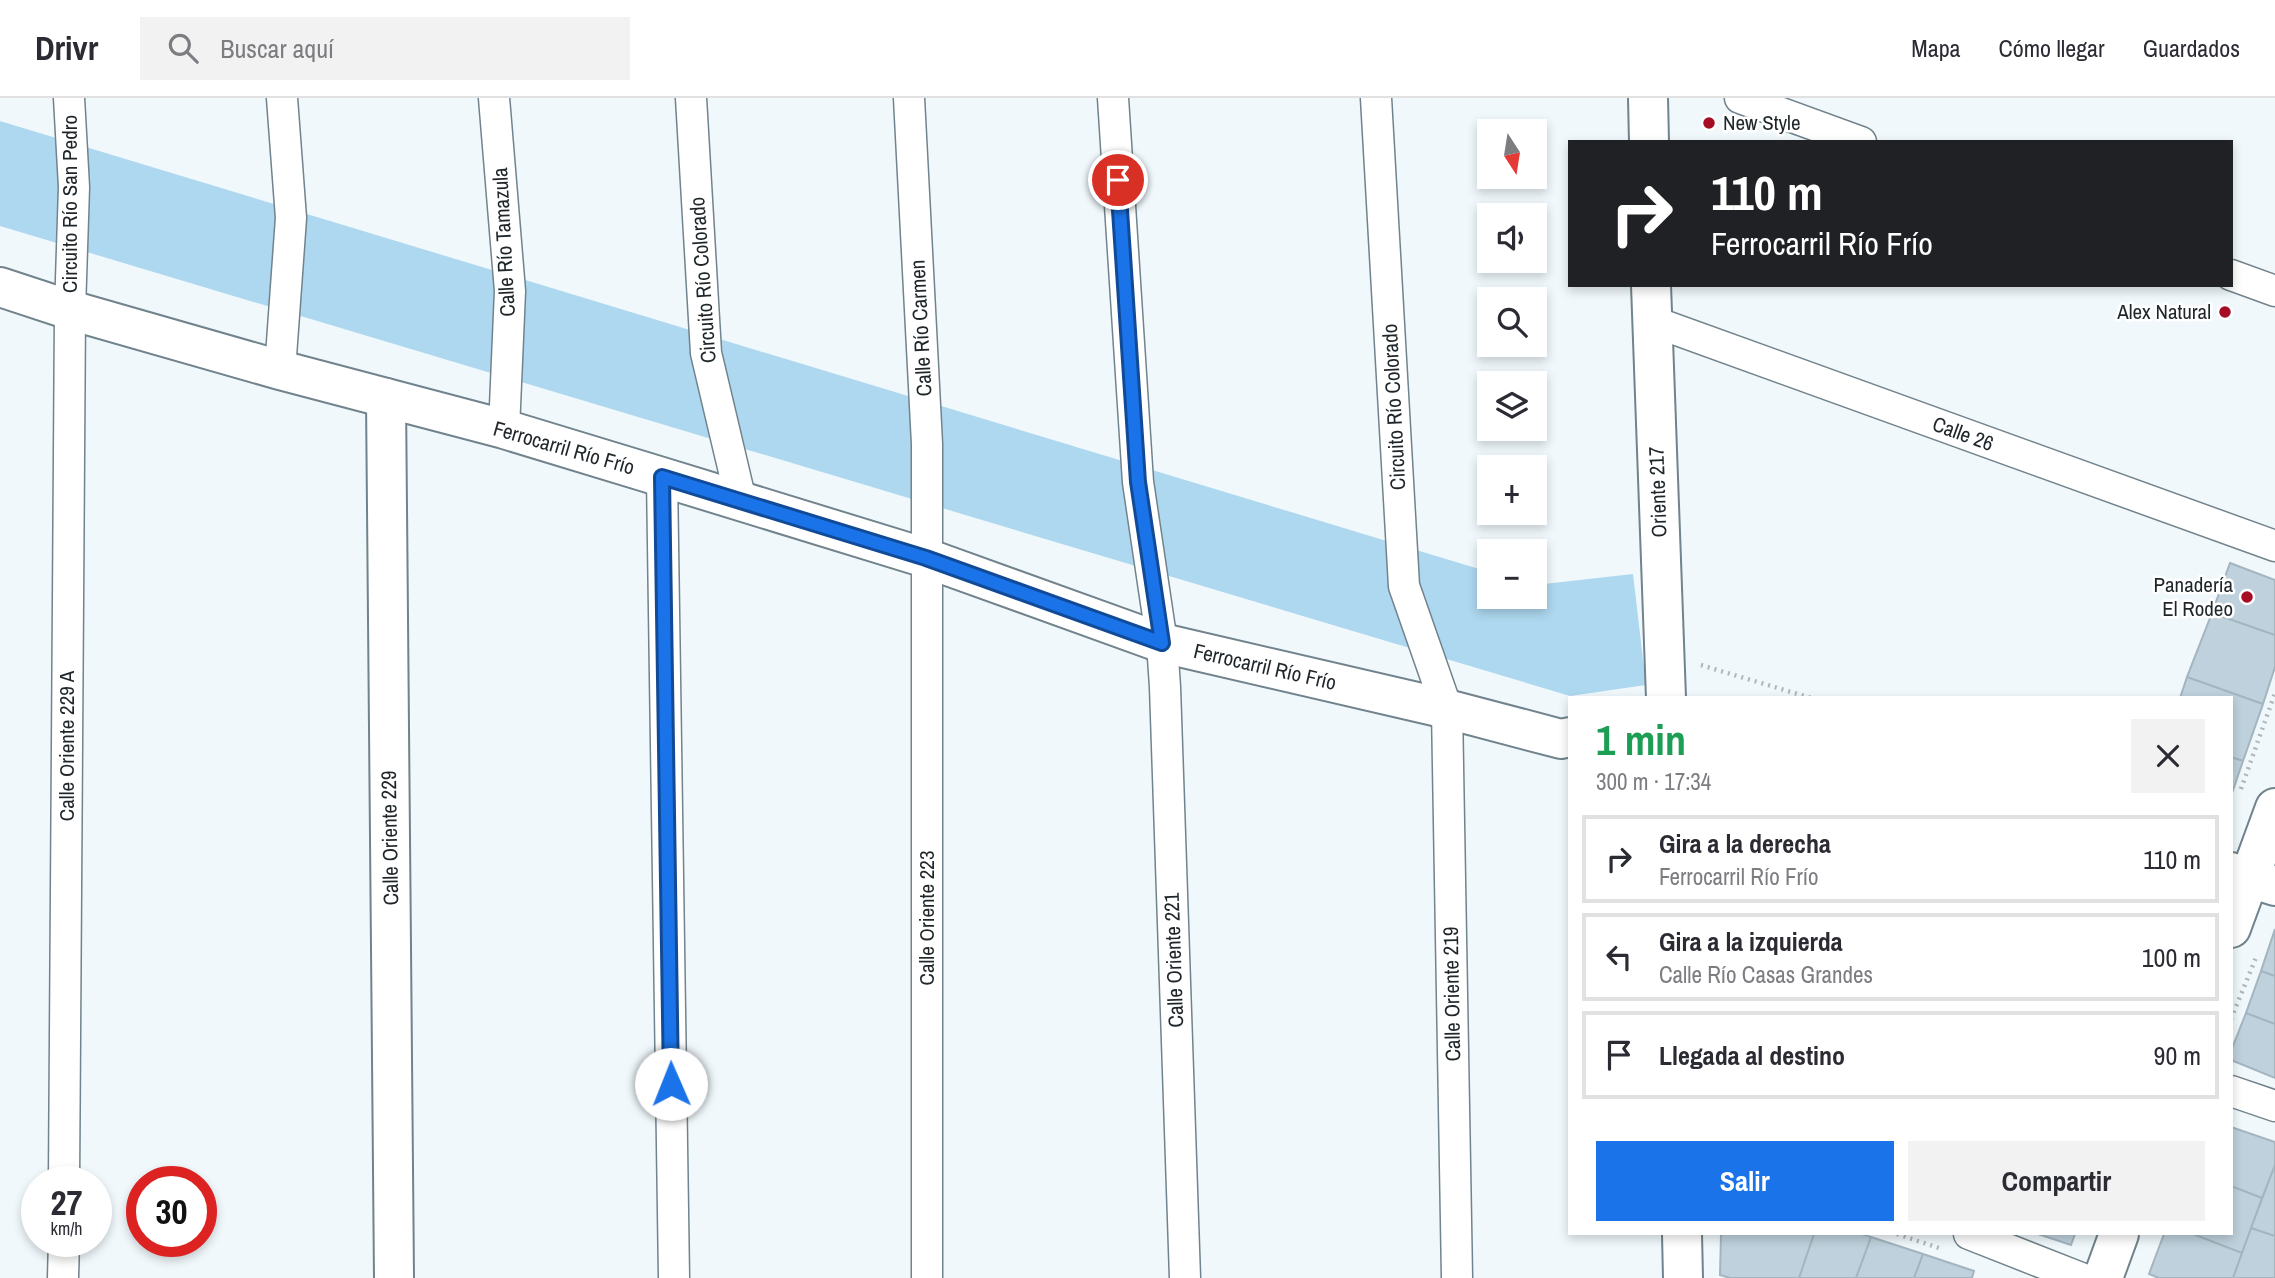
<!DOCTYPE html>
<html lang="es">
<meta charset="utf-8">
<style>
body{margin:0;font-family:"Archivo Narrow",sans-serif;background:#f2f2f3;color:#2b2b33;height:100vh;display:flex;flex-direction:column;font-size:26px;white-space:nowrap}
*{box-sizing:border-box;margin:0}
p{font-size:23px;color:#7c7c81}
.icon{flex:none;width:38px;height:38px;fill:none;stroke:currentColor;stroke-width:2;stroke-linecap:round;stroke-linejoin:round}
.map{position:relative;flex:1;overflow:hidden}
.sheet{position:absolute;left:1568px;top:598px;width:665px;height:539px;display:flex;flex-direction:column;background:#fff;border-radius:0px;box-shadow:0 4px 10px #0003}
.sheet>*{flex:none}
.guide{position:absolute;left:1568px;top:42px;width:665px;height:147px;border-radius:0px;box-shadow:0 4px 10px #0003;background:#202124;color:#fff;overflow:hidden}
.needle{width:46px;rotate:168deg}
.controls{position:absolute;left:1477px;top:21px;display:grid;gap:14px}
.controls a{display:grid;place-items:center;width:70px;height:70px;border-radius:0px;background:#fff;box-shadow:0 4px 10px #0003;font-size:35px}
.speed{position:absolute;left:21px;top:1068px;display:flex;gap:14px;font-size:35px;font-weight:700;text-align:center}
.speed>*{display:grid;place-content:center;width:91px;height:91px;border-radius:50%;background:#fff;box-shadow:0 4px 10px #0003;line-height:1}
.speed small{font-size:18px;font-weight:400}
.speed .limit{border:10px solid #d22;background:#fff;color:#111}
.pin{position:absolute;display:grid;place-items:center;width:60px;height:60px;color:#fff;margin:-30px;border:4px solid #fff;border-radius:50%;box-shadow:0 2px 7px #0007}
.me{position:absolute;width:77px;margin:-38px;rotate:359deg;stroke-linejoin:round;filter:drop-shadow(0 0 5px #0008)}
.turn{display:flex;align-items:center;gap:24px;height:147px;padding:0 28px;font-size:32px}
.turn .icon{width:91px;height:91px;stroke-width:2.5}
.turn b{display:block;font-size:49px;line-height:60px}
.round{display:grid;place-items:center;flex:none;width:74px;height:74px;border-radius:0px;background:#f2f2f3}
.headline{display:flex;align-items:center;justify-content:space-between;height:119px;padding:0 28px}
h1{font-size:42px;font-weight:800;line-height:52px;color:#1e9e55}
.primary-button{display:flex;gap:14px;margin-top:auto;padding:14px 28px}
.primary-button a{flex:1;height:80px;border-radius:0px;background:#1a73e8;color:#fff;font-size:28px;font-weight:800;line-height:80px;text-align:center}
.primary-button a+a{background:#f2f2f3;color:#2b2b33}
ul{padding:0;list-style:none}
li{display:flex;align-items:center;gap:21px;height:88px;margin:0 14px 10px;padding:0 14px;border:4px solid #e1e1e2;border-radius:0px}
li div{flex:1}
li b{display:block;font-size:26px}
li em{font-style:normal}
header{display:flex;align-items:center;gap:42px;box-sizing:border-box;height:98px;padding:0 35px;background:#fff;border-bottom:2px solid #e1e1e2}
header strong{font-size:33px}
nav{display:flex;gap:38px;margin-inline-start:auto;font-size:24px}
.search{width:490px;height:63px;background:#f2f2f3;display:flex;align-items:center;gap:18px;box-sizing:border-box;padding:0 24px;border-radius:0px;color:#7c7c81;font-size:26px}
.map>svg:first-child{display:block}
</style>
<header>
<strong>Drivr</strong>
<div class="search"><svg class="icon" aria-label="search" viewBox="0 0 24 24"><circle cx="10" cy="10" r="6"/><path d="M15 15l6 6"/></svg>Buscar aquí</div>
<nav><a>Mapa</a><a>Cómo llegar</a><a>Guardados</a></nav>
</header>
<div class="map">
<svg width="2275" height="1180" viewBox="0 0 2275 1180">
<rect width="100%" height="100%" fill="#f0f8fc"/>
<path fill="#aed8ef" d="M 0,23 L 1489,474 L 1489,499 L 1535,499 L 1535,487 L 1633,476 L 1646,587 L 1570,598 L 0,128 Z"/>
<path fill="#bed1dc" stroke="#a3b5bf" stroke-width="2" d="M 2230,465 L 2275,482 L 2275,537 L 2212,515 Z
M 2212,515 L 2275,537 L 2275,569 L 2263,606 L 2187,579 Z
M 2187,579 L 2263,606 L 2243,663 L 2231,659 L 2231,600 L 2180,600 Z
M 2231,659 L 2243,663 L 2231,698 Z
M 2275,831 L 2275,878 L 2261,873 Z
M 2261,873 L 2275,878 L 2275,926 L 2246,915 Z
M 2246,915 L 2275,926 L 2275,980 L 2231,962 L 2231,953 Z
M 2231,1029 L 2275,1044 L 2275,1067 L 2262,1100 L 2231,1088 Z
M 2275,1067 L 2275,1138 L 2251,1130 Z
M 2231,1088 L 2262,1100 L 2242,1155 L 2193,1136 L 2231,1136 Z
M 2251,1130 L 2275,1138 L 2275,1180 L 2233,1180 Z
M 1721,1136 L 1814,1136 L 1799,1180 L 1730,1180 L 1720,1177 Z
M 1814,1136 L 1862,1136 L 1871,1139 L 1856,1180 L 1799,1180 Z
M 2038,1136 L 2075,1136 L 2071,1147 Z
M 2164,1136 L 2193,1136 L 2242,1155 L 2233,1180 L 2159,1180 L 2149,1176 Z
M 1871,1139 L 1923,1156 L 1914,1180 L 1856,1180 Z
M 1923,1156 L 1974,1173 L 1972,1180 L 1914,1180 Z"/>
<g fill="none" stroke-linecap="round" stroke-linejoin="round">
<defs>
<path id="street" d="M 494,0 L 510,193 L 504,331
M 691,0 L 706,255 L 741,403
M 909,0 L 927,346 L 927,1180
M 1113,0 L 1138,384 L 1162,545 L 1165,589 L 1185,1180
M 1376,0 L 1404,488 L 1447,611 L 1457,1180
M 1740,0 L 1861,44
M 2231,177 L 2275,193
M 1652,223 L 2275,448
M 280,272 L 291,120 L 282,0
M 662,379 L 674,1180
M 2231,993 L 2275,1008
M 64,1083 L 70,212 L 74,89 L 69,0
M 1969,1136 L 2081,1180
M 63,1180 L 64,1143"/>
<path id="secondary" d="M 1648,0 L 1649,44
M 1651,187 L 1666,600
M 386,300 L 394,1180
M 2231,830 L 2275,710
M 1682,1136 L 1683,1180
M 2103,1180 L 2119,1136"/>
<path id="primary" d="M 0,189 L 70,212 L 280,272 L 504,331 L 662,379 L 926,460 L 1162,545 L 1447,611 L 1561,641 L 1570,639
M 2231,774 L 2275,788"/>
</defs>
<use href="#street" stroke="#71838c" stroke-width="33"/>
<use href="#secondary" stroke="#71838c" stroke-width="42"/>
<use href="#primary" stroke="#71838c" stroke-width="42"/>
<path stroke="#aeb6ba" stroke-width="4.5" stroke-dasharray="2 5" stroke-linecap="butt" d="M 1701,567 L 1811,600
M 2241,691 L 2275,595
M 2231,921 L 2257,857
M 1897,1136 L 1939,1150"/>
<use href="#street" stroke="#fff" stroke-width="30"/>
<use href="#secondary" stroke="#fff" stroke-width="38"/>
<use href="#primary" stroke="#fff" stroke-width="38"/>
</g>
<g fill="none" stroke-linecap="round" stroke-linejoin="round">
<defs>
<path id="route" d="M 671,986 L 662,379 L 926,460 L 1162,545 L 1138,384 L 1118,82"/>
</defs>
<use href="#route" stroke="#114b97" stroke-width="18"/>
<use href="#route" stroke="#1a73e8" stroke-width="12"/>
</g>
<g fill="#a60c24" stroke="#fff" stroke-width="2.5">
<circle cx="1709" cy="25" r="7"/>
<circle cx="2225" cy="214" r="7"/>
<circle cx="2247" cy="499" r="7"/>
</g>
<g text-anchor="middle" stroke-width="5" stroke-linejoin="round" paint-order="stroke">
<g font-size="21" fill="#1f262a" stroke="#fff" text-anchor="end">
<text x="1723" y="32" text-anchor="start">New Style</text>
<text x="2211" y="221">Alex Natural</text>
<text x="2233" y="494">Panadería<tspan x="2233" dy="24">El Rodeo</tspan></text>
</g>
<g font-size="21" fill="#1f262a" stroke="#fff">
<text transform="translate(70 106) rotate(-90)" y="7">Circuito Río San Pedro</text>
<text transform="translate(504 144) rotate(-93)" y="7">Calle Río Tamazula</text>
<text transform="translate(703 182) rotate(-94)" y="7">Circuito Río Colorado</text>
<text transform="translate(921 230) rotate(-93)" y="7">Calle Río Carmen</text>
<text transform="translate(1394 309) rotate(-93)" y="7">Circuito Río Colorado</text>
<text transform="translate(1963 336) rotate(20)" y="7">Calle 26</text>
<text transform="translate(564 350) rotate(16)" y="7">Ferrocarril Río Frío</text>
<text transform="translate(1658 394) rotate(-92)" y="7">Oriente 217</text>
<text transform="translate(1265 569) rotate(13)" y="7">Ferrocarril Río Frío</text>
<text transform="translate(67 648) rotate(-90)" y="7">Calle Oriente 229 A</text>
<text transform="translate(390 740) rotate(-91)" y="7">Calle Oriente 229</text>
<text transform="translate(927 820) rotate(-90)" y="7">Calle Oriente 223</text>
<text transform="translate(1174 862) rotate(-92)" y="7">Calle Oriente 221</text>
<text transform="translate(1452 896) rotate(-91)" y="7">Calle Oriente 219</text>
</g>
</g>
</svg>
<div class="controls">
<a><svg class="needle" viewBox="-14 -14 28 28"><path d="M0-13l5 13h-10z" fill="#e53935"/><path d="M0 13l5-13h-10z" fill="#7c7c81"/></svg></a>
<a><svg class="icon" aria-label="sound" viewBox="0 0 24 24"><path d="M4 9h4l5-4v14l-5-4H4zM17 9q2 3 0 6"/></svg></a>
<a><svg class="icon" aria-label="search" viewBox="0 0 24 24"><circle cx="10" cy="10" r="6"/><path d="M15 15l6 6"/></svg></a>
<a><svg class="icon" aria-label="layers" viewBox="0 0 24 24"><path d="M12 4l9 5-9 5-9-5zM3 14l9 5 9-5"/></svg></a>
<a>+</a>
<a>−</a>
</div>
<div class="speed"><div>27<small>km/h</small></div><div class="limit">30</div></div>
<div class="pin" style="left:1118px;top:82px;background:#d93025"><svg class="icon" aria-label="arrive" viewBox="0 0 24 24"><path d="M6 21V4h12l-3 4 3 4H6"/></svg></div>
<svg class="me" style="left:671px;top:986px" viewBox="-20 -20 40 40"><circle r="19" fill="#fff"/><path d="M0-13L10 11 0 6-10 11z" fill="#1a73e8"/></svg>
<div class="guide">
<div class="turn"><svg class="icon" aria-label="right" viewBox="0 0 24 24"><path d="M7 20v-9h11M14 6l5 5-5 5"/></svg><div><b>110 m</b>Ferrocarril Río Frío</div></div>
</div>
<section class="sheet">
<div class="headline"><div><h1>1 min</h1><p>300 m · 17:34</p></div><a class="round"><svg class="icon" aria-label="close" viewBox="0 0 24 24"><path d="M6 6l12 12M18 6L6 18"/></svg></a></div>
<ul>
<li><svg class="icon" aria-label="right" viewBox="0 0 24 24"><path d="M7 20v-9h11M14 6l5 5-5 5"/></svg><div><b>Gira a la derecha</b><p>Ferrocarril Río Frío</p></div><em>110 m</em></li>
<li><svg class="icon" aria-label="left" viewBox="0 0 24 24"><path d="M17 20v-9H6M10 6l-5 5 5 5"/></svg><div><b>Gira a la izquierda</b><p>Calle Río Casas Grandes</p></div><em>100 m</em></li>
<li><svg class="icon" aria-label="arrive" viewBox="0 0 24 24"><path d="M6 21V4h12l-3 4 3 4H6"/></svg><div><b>Llegada al destino</b></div><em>90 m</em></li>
</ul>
<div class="primary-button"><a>Salir</a><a>Compartir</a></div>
</section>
</div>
